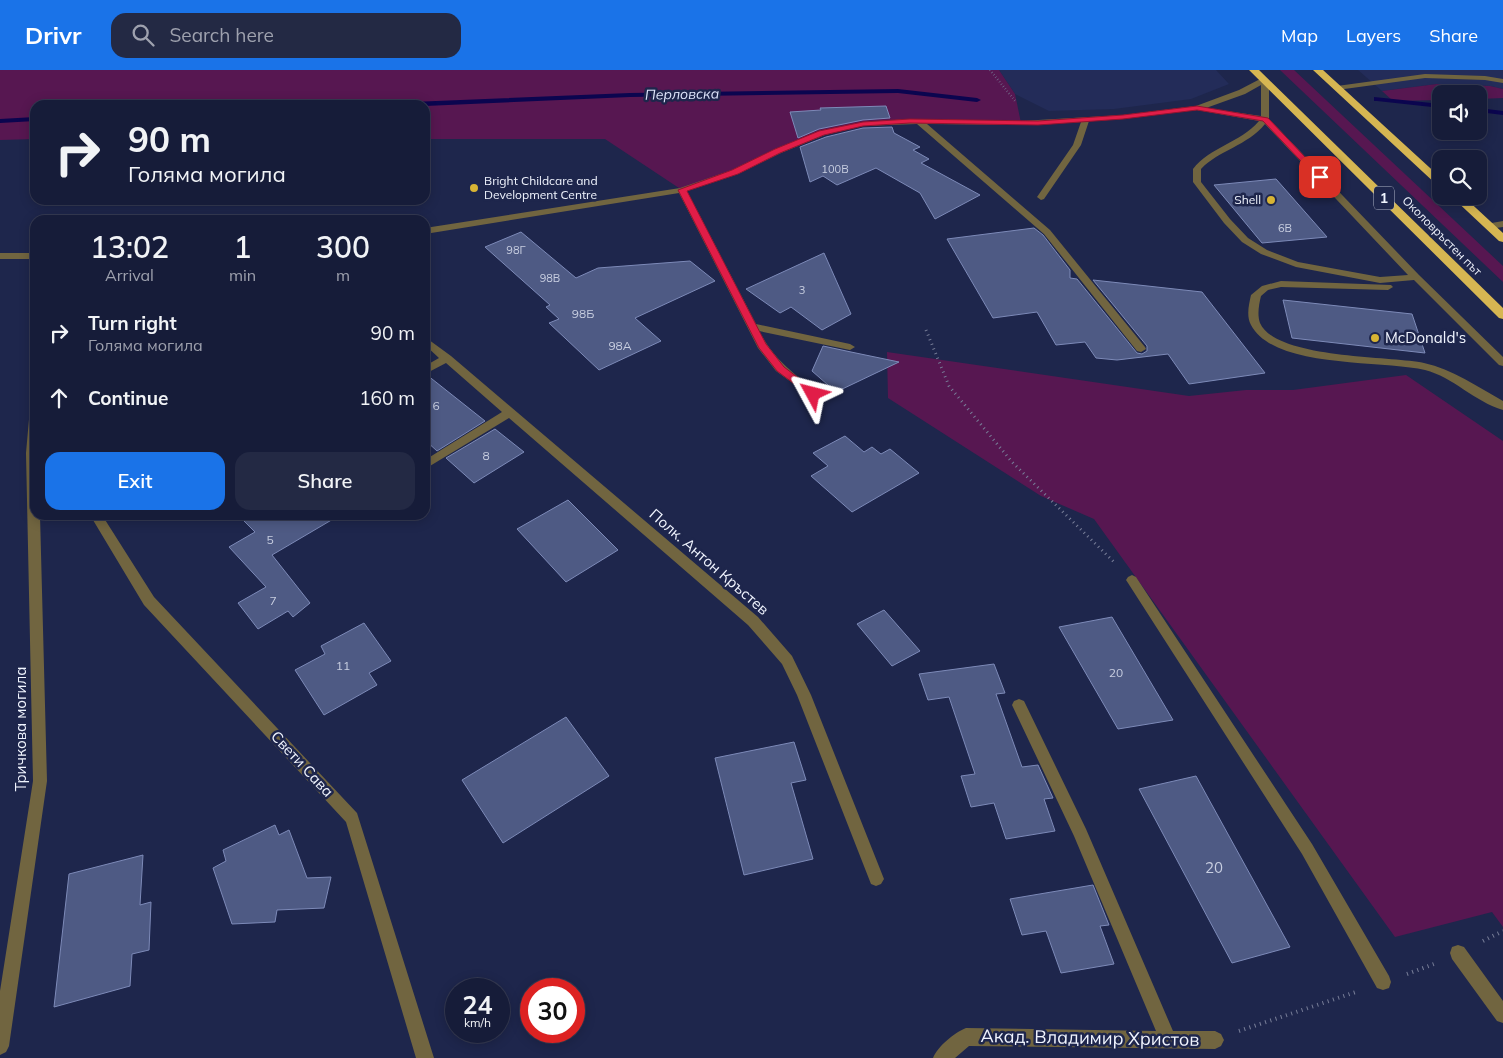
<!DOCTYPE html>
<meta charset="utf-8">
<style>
body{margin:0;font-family:Mulish,sans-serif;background:#232944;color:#f1f3f6;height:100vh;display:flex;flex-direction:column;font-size:19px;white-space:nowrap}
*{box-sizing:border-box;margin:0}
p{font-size:16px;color:#9ea1ae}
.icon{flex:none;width:28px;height:28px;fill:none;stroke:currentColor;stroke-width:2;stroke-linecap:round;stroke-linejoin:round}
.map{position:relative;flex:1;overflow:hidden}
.drawer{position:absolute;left:30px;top:145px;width:400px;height:305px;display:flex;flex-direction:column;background:#161c39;border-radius:15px;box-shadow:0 2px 12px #0003,0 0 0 1px #353a53}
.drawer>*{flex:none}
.banner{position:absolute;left:30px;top:30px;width:400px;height:105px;border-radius:15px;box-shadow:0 2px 12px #0003,0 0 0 1px #353a53;background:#161c39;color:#f1f3f6;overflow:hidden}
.tools{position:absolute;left:1432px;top:15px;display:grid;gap:10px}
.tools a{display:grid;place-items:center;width:55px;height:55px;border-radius:10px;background:#161c39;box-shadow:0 2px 12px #0003,0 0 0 1px #353a53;font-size:25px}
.speed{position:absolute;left:445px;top:908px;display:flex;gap:10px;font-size:25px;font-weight:700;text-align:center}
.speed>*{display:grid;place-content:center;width:65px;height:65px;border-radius:50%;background:#161c39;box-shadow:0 2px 12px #0003,0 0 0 1px #353a53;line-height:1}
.speed small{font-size:12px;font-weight:400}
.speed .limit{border:8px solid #d22;background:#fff;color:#111}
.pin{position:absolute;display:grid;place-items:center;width:42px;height:42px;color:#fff;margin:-21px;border-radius:10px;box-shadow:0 2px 8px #0006}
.me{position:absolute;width:55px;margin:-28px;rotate:308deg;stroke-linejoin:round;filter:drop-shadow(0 0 4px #0008)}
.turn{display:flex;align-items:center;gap:18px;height:105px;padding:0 15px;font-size:22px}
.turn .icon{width:65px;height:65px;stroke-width:2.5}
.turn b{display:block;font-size:35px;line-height:42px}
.eta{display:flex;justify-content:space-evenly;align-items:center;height:85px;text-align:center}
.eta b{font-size:30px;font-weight:600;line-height:35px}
.primary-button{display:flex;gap:10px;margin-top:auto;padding:10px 15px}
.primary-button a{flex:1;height:58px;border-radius:15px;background:#1a73e8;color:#fff;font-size:20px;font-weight:600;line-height:58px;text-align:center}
.primary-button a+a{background:#232944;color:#f1f3f6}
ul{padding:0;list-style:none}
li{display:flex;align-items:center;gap:15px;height:65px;padding:0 15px}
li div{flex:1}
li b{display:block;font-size:19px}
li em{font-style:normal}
header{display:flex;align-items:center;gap:30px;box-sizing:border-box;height:70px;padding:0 25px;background:#1a73e8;color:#fff}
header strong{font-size:24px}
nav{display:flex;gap:28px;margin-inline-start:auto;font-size:18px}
.search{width:350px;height:45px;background:#232944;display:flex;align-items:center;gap:12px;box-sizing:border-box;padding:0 18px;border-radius:15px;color:#9ea1ae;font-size:19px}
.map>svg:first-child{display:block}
</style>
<header>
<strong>Drivr</strong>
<div class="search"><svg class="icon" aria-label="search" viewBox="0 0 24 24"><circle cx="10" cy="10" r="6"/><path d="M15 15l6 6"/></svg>Search here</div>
<nav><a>Map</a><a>Layers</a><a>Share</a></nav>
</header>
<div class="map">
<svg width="1503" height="988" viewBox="0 0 1503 988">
<rect width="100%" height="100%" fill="#1e264c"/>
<path fill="#232c59" d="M 999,0 L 1216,0 L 1229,14 L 1191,29 L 1114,39 L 1049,41 L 1015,24 Z
M 1358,0 L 1503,0 L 1503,19 L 1490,16 L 1437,14 L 1382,21 Z"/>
<path fill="#571751" d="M 0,0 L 999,0 L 1015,24 L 1021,53 L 863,54 L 822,63 L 735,102 L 682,120 L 605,69 L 425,69 L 425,35 L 35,35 L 35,69 L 0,70 Z
M 1280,0 L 1294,0 L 1503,196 L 1503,212 Z
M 1437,14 L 1490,16 L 1503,19 L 1503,28 L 1479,29 L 1479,24 L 1441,24 L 1441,30 L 1393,31 L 1382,21 Z
M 887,282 L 1189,326 L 1246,320 L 1293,320 L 1406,305 L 1503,371 L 1503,857 L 1492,842 L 1395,867 L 1094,449 L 1041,426 L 888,328 Z"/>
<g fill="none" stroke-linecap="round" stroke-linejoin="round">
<path fill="#0b054f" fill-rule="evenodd" d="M 898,19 L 977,28 L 981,30 L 977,32 L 898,23 L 630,27 L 425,36 L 383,35 L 387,33 L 630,23 Z
M 1374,27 L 1441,34 L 1441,38 L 1377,31 L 1374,31 Z
M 1479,38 L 1503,41 L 1503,45 L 1479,42 Z
M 35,47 L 35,51 L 0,53 L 0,49 Z"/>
</g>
<path fill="#4e5a84" stroke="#7d8ab8" d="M 886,36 L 890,48 L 863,50 L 819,59 L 798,68 L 790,42 L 821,40 L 820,38 Z
M 892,57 L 894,63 L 920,77 L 913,80 L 929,89 L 921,93 L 980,125 L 935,149 L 920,123 L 876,98 L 837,115 L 823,106 L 810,112 L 800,77 L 826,67 L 863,58 Z
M 1276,109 L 1327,167 L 1262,173 L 1214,115 Z
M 1034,158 L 1043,165 L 1070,200 L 1070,208 L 1077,209 L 1137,283 L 1142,284 L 1147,281 L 1147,276 L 1093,210 L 1202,222 L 1265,303 L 1189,314 L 1168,284 L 1117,290 L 1096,288 L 1085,272 L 1056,275 L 1037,242 L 993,248 L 947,169 Z
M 521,162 L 576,208 L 598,198 L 690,191 L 715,211 L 635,248 L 661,271 L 599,300 L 549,253 L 559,249 L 546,237 L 550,235 L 485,177 Z
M 824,183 L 851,244 L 822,260 L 791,237 L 780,243 L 746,219 Z
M 1283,230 L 1412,244 L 1425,283 L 1292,268 Z
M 823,276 L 851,282 L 899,292 L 836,322 L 812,301 Z
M 427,305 L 485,351 L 437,381 L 425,370 L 425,306 Z
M 495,359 L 524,382 L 474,413 L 446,388 Z
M 845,366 L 864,382 L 872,377 L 881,384 L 890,379 L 919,403 L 852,442 L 811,406 L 828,396 L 813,383 Z
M 568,430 L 618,480 L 566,512 L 517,459 Z
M 238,445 L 340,445 L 272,485 L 310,533 L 293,547 L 288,541 L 258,559 L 238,533 L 266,517 L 229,477 L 255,462 Z
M 884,540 L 920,581 L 892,596 L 857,554 Z
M 1112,547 L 1173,650 L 1118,659 L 1059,557 Z
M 364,553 L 391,591 L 369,603 L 377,615 L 324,645 L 295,600 L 325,584 L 321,576 Z
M 994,594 L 1005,623 L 996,624 L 1022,697 L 1038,695 L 1053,728 L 1044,729 L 1055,761 L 1006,769 L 994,733 L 971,737 L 961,706 L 975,704 L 949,627 L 928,630 L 919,604 Z
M 566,647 L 609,706 L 503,773 L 462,710 Z
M 794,672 L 806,710 L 791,713 L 813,789 L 744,805 L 715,688 Z
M 1196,706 L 1290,877 L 1232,893 L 1139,719 Z
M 275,755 L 279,765 L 289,760 L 307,808 L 331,807 L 324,838 L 277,840 L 275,852 L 232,854 L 213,798 L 226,791 L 223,780 Z
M 143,785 L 140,835 L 151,832 L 149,880 L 132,884 L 130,916 L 54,937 L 69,804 Z
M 1093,815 L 1109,855 L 1100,856 L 1114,894 L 1061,903 L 1046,861 L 1022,865 L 1010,829 Z"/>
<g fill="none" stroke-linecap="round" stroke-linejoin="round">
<path stroke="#787e98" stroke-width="2.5" stroke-dasharray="0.5 2.5" stroke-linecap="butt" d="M 990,0 L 1016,32"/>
<path stroke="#787e98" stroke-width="3" stroke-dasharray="1 4" stroke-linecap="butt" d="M 926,260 L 949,316 L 1012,392 L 1116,494"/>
<path stroke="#787e98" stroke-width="4" stroke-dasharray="1 4.5" stroke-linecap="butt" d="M 1483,871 L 1503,861
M 1407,904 L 1434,894
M 1239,961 L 1359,921"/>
<path fill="#716540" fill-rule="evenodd" d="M 1425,4 L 1485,6 L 1503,9 L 1503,13 L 1485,10 L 1425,8 L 1337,20 L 1333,18 L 1337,16 Z
M 1262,8 L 1269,10 L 1269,49 L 1419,205 L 1503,287 L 1503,296 L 1499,295 L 1414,210 L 1380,213 L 1296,197 L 1261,184 L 1242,172 L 1224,153 L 1193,112 L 1193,99 C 1210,77 1240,73 1259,51 L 1197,40 L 1089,51 L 1081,75 L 1044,129 L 1041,130 L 1037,127 L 1073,75 L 1081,52 L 1021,55 L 927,54 L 1050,160 L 1145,277 L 1146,279 L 1141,282 L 1137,281 L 1044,164 L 917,54 L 863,56 L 825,65 L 781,83 L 738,104 L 687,121 L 756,254 L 850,274 L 855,277 L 850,280 L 759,261 C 774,289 792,303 817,321 L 818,324 L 817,327 L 813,328 L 776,301 L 758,278 L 679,123 L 425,164 L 425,158 L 680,118 L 732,100 L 775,79 L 819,61 L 863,52 L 910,49 L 1021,51 L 1123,45 L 1196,36 L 1239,20 ZM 1261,15 L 1261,46 L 1206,38 L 1245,24 ZM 1265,54 L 1408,205 L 1380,207 L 1298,192 L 1267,180 L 1248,168 L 1230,149 L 1201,112 L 1201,99 C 1219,80 1247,76 1265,54 Z
M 1503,151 L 1503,157 L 1489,159 L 1484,156 L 1486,154 Z
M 0,183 L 35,183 L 35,189 L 0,189 Z
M 1281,211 L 1391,215 L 1393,217 L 1388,220 L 1281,217 L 1268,220 L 1261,226 C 1259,234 1257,245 1260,253 C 1276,289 1389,286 1424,293 C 1452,299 1478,317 1503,331 L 1503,340 C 1475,332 1453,307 1425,300 C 1383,290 1274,299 1251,255 C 1246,246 1249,234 1251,225 L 1262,216 Z
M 425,267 L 451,286 L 758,547 L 792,586 L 811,625 L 884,809 L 881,814 L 876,816 L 871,814 L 797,625 L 782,594 L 748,555 L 509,348 L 425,399 L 425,390 L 502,342 L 446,293 L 425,304 L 425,296 L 439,288 L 425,275 Z
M 35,334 L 35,445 L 40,445 L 47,711 L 9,976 L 6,982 L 0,985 L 0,921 L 33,711 L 26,383 L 30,338 Z
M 90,445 L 102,445 L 154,527 L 357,743 L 434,988 L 416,988 L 346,752 L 144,535 Z
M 1132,505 L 1136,507 L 1312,774 L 1389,906 L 1391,912 L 1389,918 L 1383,920 L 1377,918 L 1302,784 L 1128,513 L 1126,510 L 1128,507 Z
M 1019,629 L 1024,631 L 1086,759 L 1173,961 L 1215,961 L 1221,964 L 1224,970 L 1221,976 L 1215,979 L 969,976 L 955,988 L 933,988 C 938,976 954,963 966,958 L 1156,961 L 1074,766 L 1012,635 L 1014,631 Z
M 1458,875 L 1464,877 L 1503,931 L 1503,953 L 1497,951 L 1452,889 L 1450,883 L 1452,877 Z"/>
<path fill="#d6b652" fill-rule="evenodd" d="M 1249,0 L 1259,0 L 1503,238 L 1503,249 L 1499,248 Z
M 1313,0 L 1323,0 L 1441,108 L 1441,116 L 1437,115 Z
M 1451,126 L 1463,126 L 1503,163 L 1503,172 L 1499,171 Z"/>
</g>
<path fill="#e11d48" stroke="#92132f" d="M 1197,36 L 1268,48 L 1324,107 L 1317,108 L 1263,51 L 1197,40 L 1123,49 L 1038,55 L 910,53 L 863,56 L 824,65 L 780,83 L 738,104 L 687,121 L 766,274 L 784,297 L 817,322 L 818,324 L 813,328 L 777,301 L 759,278 L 678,120 L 732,100 L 775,79 L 819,61 L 863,52 L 910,49 L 1038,51 L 1123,45 Z"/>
<g fill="#d8b434" stroke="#1e264c" stroke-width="2">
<circle cx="474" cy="118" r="5"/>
<circle cx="1271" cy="130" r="5"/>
<circle cx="1375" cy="268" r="5"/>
</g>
<g text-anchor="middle" stroke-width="5" stroke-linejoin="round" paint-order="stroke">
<g font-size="11" fill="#c8cee0">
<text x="835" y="103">100В</text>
<text x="1285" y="162">6В</text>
<text x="516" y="184">98Г</text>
<text x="550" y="212">98В</text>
<text x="802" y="224">3</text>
</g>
<g font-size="12" fill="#f0f4fe" stroke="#1e264c" text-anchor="start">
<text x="484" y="115">Bright Childcare and<tspan x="484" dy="14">Development Centre</tspan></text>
<text x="1261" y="134" text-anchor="end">Shell</text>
</g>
<g font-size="12" fill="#f0f4fe" stroke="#1e264c">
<text transform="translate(1442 166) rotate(45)" y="4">Околовръстен път</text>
</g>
<g font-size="12" fill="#c8cee0">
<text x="583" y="248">98Б</text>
<text x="620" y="280">98А</text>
<text x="436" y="340">6</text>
<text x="486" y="390">8</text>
<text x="270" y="474">5</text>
<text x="273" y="535">7</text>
<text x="343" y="600">11</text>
<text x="1116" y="607">20</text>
</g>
<g font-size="14" font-style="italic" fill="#dde4fa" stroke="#1e264c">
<text transform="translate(682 24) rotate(-1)" y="5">Перловска</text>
</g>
<rect fill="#1e264c" stroke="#b1b6c9" stroke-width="1" x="1374" y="116.5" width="20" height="23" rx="4"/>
<g font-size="14" font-weight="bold" fill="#f0f4fe">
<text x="1384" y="133">1</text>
</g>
<g font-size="15" fill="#f0f4fe" stroke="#1e264c" text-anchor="start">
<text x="1385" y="273">McDonald's</text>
</g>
<g font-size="15" fill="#f0f4fe" stroke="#1e264c">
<text transform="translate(709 492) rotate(41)" y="5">Полк. Антон Кръстев</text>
<text transform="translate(21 659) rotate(-90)" y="5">Тричкова могила</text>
<text transform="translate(302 694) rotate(47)" y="5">Свети Сава</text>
</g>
<g font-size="15" fill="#c8cee0">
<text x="1214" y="803">20</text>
</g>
<g font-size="18" fill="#f0f4fe" stroke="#1e264c">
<text transform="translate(1090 968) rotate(1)" y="6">Акад. Владимир Христов</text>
</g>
</g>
</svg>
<div class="tools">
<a><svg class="icon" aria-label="sound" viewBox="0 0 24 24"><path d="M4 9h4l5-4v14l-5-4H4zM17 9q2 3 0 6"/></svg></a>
<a><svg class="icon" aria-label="search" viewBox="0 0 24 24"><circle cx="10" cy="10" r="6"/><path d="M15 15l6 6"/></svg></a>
</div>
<div class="speed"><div>24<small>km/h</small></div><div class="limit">30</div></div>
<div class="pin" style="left:1320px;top:107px;background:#d93025"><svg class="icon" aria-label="arrive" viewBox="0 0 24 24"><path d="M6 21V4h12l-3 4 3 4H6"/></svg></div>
<svg class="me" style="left:813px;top:324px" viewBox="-20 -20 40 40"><path d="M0-17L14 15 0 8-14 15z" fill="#e11d48" stroke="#fff" stroke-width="4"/></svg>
<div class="banner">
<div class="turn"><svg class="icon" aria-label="right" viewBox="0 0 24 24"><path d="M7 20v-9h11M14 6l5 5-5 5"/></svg><div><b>90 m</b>Голяма могила</div></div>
</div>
<section class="drawer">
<div class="eta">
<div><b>13:02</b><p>Arrival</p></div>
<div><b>1</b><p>min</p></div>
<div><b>300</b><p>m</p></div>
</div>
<ul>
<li><svg class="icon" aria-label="right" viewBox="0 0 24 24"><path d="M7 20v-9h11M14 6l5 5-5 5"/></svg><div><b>Turn right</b><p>Голяма могила</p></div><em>90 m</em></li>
<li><svg class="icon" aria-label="ahead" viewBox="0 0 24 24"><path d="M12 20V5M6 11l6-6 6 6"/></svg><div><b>Continue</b></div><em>160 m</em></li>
</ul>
<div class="primary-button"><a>Exit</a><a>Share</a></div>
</section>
</div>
